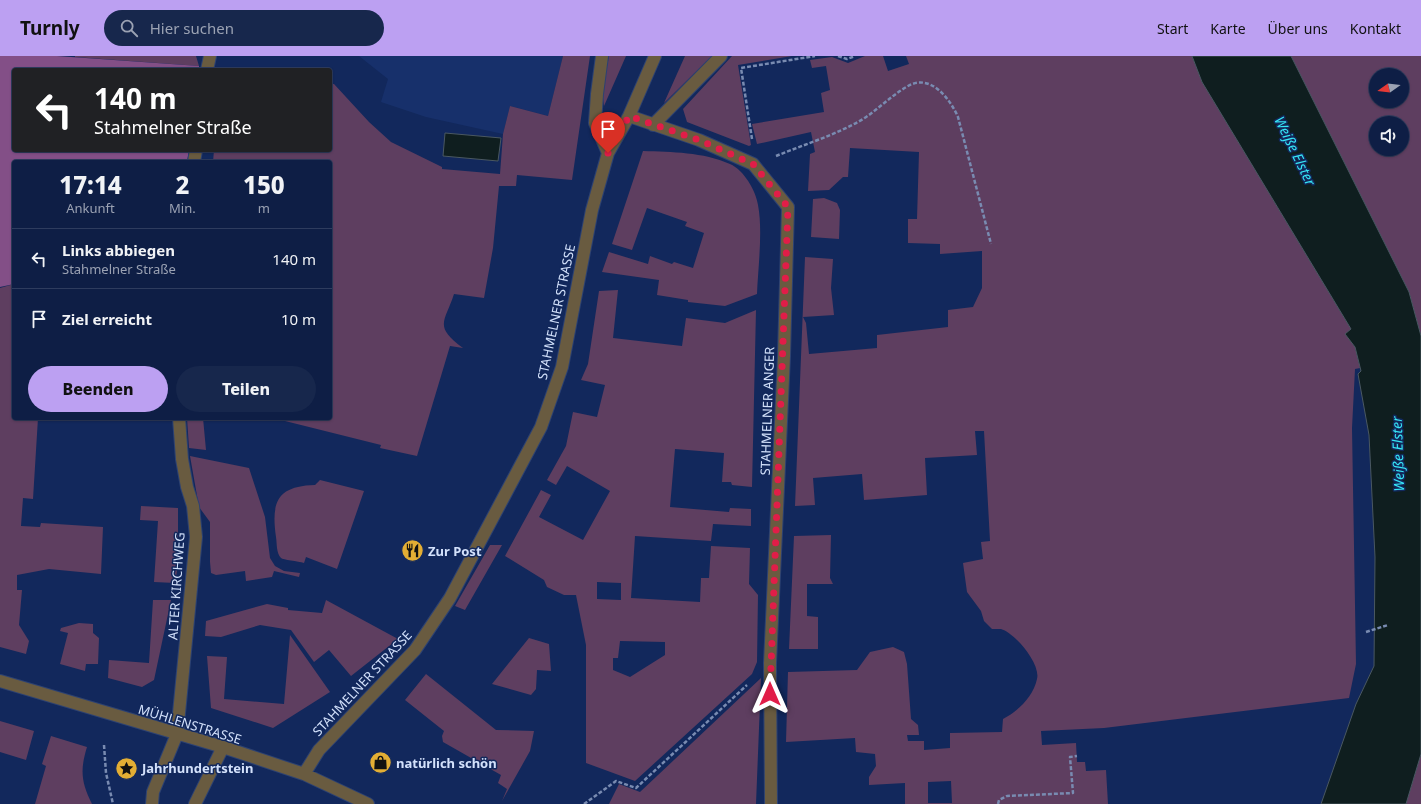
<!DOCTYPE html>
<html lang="de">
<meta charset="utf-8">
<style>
body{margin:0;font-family:"Noto Sans",sans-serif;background:#17274c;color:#f1f3f6;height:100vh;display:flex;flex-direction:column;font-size:15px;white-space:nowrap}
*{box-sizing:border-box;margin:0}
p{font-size:13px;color:#9ba2b3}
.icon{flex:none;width:22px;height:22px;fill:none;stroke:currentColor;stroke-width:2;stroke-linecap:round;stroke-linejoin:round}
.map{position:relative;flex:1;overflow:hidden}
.panel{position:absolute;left:12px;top:104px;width:320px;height:260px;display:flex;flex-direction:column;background:#0e1e45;border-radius:4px;box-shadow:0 1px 3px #0004,0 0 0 1px #2e3c5e}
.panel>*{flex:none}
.guide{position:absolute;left:12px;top:12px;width:320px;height:84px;border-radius:4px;box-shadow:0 1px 3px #0004,0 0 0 1px #2e3c5e;background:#202124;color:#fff;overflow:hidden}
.needle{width:26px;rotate:256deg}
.fabs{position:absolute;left:1369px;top:12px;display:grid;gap:8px}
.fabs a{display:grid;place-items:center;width:40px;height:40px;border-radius:50%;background:#0e1e45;box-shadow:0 1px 3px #0004,0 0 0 1px #2e3c5e;font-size:20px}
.pin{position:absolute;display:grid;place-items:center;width:34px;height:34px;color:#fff;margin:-41px -17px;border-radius:50% 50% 50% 0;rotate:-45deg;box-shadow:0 0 4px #0007}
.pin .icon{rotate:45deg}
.me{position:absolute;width:44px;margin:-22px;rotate:0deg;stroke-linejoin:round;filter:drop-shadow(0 0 3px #0008)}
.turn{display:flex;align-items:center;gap:14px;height:84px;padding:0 16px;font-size:18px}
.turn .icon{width:52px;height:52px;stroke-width:2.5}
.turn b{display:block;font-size:28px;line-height:34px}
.eta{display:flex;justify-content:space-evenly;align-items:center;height:68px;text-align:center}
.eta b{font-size:24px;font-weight:800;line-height:28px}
.cta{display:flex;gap:8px;margin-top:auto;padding:8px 16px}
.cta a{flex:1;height:46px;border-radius:24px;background:#bca0f2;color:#111;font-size:16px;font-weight:800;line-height:46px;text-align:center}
.cta a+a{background:#17274c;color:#f1f3f6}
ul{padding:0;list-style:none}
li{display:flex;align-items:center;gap:12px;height:60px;padding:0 16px;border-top:1px solid #2e3c5e}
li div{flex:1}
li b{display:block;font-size:15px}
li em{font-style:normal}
header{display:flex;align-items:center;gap:24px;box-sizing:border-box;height:56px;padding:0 20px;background:#bca0f2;color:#111}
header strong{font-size:19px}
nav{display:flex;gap:22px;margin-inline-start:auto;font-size:14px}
.search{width:280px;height:36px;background:#17274c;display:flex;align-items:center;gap:10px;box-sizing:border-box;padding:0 14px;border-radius:22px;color:#9ba2b3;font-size:15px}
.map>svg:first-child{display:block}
</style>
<header>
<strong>Turnly</strong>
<div class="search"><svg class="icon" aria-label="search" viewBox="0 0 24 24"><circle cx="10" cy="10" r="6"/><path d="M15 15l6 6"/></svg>Hier suchen</div>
<nav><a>Start</a><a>Karte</a><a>Über uns</a><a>Kontakt</a></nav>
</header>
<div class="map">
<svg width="1421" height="748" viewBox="0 0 1421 748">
<rect width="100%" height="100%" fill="#12285c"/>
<path fill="#17306b" d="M 359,0 L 563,0 L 548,60 L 510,50 L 503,78 L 426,61 L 381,46 L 388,23 Z"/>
<path fill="#5e3e60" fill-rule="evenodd" d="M 75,0 L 196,0 L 199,10 L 75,1 Z
M 563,0 L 590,0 L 572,124 L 517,119 L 516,130 L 499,130 L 493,192 L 484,242 L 454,238 C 445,266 433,270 463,292 L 450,290 L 417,400 L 380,392 L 381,389 L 273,362 L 330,362 L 330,106 L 213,106 L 214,94 L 330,94 L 330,28 L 334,28 L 369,66 L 391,86 L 442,111 L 442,113 L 500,118 L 503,78 L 510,50 L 548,60 Z
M 609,0 L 626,0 L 604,50 L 602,35 Z
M 685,0 L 712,0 L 664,47 Z
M 732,0 L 792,0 L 738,9 L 751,89 L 749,90 L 687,66 L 683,53 Z
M 865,0 L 883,0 L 888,15 L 909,8 L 906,0 L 1192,0 L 1202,26 L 1351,273 L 1346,278 L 1355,291 L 1360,312 L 1355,313 L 1352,372 L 1356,608 L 1349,642 L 1104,672 L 1041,675 L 1042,689 L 1076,687 L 1077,706 L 1085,706 L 1086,715 L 1106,714 L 1108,748 L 902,748 L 905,748 L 905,727 L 869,729 L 869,721 L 876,710 L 875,698 L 856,696 L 855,682 L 786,686 L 788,616 L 857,614 L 870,596 L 893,591 L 904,596 L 907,608 L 911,663 L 918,669 L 919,679 L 907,679 L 908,685 L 924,685 L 924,694 L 950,692 L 950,677 L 1002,676 L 1003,663 C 1018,655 1033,641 1037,623 C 1041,608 1015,577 1001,573 C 998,573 995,573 992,573 L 984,565 L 981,555 L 967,536 L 963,507 L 983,503 L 981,486 L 990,485 L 984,375 L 975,375 L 977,399 L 925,402 L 927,439 L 864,444 L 862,418 L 813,422 L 815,449 L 795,450 L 805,201 L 833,203 L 831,232 L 834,259 L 803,261 L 806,267 L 809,298 L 877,292 L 877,279 L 948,271 L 948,254 L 973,251 L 982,232 L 982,195 L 940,198 L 940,188 L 908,187 L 908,163 L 917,163 L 919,96 L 850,92 L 848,121 L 843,121 L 829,134 L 808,135 L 810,98 L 815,96 L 811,76 L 757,88 L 752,68 L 824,56 L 821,37 L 830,34 L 826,10 L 812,12 L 810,4 L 832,1 L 848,7 ZM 951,725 L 952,747 L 928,747 L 928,726 Z
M 1291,0 L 1421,0 L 1421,280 L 1409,236 ZM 1376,19 L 1402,19 L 1402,45 L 1376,45 ZM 1376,67 L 1402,67 L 1402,93 L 1376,93 Z
M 643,95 C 672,96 703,96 730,108 C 744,114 756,135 758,149 C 763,175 758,212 757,238 L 725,250 L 688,246 L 688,244 L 657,239 L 659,224 L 602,216 L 609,196 L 648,208 L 650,200 L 672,208 L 674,206 L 693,212 L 704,177 L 685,170 L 687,166 L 647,152 L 632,194 L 612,188 Z
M 824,142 L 837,147 L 840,154 L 839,183 L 811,181 L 813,143 Z
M 14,228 L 14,362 L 38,362 L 33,443 L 23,442 L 21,470 L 40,471 L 41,467 L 103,471 L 101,518 L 49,513 L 17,519 L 17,534 L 22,534 L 19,569 L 29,585 L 26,598 L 0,591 L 0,232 Z
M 618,234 L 613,282 L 682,290 L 686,262 L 725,267 L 756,254 L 752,431 L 732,429 L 731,426 L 722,426 L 724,397 L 675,393 L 670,451 L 729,456 L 730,452 L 751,453 L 751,470 L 713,468 L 711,485 L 635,480 L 631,542 L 700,546 L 701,522 L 709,522 L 711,490 L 750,492 L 749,528 L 758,539 L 757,606 L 752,618 L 635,725 L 586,707 L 586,589 L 576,539 L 564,539 L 547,531 L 544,524 L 505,500 L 541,434 L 551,439 L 539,461 L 583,484 L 610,435 L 567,410 L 556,429 L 547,424 L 566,390 L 573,356 L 597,361 L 605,329 L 581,324 L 588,308 L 599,235 ZM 597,526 L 621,527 L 621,544 L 597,543 ZM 620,585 L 665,586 L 665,599 L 630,621 L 613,614 L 613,602 L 618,602 Z
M 187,362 L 203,362 L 206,394 L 189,392 Z
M 190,400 L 249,412 L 265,461 L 270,502 L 275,510 L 284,515 L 300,517 L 299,521 L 274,515 L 272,521 L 246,525 L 245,515 L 216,519 L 211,517 L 210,506 L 210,466 L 199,451 Z
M 320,424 L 364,435 L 337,513 L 306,501 L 304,507 C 298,505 283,504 281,502 C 276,497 277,487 276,481 C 271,446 277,430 315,429 Z
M 141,450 L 178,452 L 178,509 L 175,527 L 154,526 L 158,465 L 140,464 Z
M 831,479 L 830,522 L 833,528 L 807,528 L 807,560 L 818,561 L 818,593 L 789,593 L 794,480 Z
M 490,489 L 502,489 L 465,554 L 455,550 Z
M 153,544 L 171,544 L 154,624 L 142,631 L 108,622 L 109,604 L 149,607 Z
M 326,544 L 398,583 L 351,620 L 329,594 L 314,606 L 291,574 L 260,569 L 221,581 L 205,580 L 206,565 L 267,548 L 288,552 L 288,554 L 322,557 Z
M 79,567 L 93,568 L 93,577 L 99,582 L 98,608 L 86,608 L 85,615 L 60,608 L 68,577 L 60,575 L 61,572 Z
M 290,579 L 330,636 L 273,672 L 211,652 L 207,600 L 227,601 L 224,643 L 284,648 Z
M 529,582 L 549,588 L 551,615 L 537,614 L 536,633 L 531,639 L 492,628 Z
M 426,618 L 496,674 L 534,675 L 530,695 L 502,745 L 507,733 L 498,727 L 501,719 L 443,686 L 442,680 L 444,675 L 405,644 Z
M 761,622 L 756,748 L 609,748 L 619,728 L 640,736 Z
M 0,665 L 34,675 L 26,704 L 0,696 Z
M 51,680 L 87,691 C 80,714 81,726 92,748 L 35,748 L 46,710 L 42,708 Z
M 1421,698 L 1421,748 L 1406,748 Z"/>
<path fill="#834f87" d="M 0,0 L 57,0 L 199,10 L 199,14 L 14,14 L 14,94 L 189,94 L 187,106 L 14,106 L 14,228 L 0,231 Z"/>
<path fill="#0f1e1f" stroke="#4a5861" d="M 1192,0 L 1291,0 L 1409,236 L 1421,280 L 1421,698 L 1406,748 L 1321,748 L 1356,648 L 1374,610 L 1375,501 L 1369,379 L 1358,318 L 1361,315 L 1355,291 L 1345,278 L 1351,273 L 1202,26 Z
M 445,77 L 501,82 L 498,105 L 443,100 Z"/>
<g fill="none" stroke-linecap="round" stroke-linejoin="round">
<defs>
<path id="minor" d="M 602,0 L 597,38 L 595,67 L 608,97
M 207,14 L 210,0
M 629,60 L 699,84 L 753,108 L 788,151 L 784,300 L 770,607 L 771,748
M 653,69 L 721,0
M 194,106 L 196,94
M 0,625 L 223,691 L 304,718 L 368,748
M 304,718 L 319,694 L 415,594 L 450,542 L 541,371 L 562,311 L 592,154 L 608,97 L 629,60 L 655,0
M 152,748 L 153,736 L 177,678 L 196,481 L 193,450 L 187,431 L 182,403 L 179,362
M 195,748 L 223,691"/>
</defs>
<use href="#minor" stroke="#2d4272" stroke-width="14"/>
<path stroke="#798bb1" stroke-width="2.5" stroke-dasharray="4 2" stroke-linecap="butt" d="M 838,0 L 847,3 L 855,0
M 752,83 L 741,12 L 815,0
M 776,100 C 803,89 832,80 858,66 C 876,56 890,40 908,30 C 931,17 950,43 958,61 L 991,188
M 1366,576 L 1388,569
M 104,689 L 106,717 L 113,748
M 584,748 L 616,725 L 636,732 L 747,629
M 998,748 L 999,744 L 1007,740 L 1073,737 L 1070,701 L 1077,700"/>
<use href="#minor" stroke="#695b40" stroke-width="12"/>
</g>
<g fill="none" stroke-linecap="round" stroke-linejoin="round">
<path stroke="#e11d48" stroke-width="7" stroke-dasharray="0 12.6" d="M 608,97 L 629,60 L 699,84 L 753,108 L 788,151 L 770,638"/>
</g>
<defs>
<symbol id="restaurant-disc" viewBox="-11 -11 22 22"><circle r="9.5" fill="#e3ae34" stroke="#12285c"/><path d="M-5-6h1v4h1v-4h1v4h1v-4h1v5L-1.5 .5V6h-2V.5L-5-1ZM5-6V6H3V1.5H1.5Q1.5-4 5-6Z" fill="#111"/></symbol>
<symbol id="shop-disc" viewBox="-11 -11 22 22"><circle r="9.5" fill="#e3ae34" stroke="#12285c"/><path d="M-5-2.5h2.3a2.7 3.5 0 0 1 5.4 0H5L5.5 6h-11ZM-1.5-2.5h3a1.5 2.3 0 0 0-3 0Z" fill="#111"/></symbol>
<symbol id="sight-disc" viewBox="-11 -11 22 22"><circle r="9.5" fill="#e3ae34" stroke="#12285c"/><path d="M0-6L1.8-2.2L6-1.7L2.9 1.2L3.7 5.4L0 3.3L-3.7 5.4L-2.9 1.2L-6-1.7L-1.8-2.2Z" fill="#111"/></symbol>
</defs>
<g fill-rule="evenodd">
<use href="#restaurant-disc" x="400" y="482" width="25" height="25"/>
<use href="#shop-disc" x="368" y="694" width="25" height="25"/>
<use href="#sight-disc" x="114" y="700" width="25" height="25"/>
</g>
<g text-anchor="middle" stroke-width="3" stroke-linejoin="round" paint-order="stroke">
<g font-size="13" fill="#d3e1fb" stroke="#12285c">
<text transform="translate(556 256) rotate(-78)" y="5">STAHMELNER STRASSE</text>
<text transform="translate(767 355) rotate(-88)" y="5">STAHMELNER ANGER</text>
<text transform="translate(176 530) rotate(-86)" y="5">ALTER KIRCHWEG</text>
<text transform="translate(362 627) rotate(-47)" y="5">STAHMELNER STRASSE</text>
<text transform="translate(190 668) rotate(17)" y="5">MÜHLENSTRASSE</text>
</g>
<g font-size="13" font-weight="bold" fill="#d3e1fb" stroke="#12285c" text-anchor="start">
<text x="428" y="500">Zur Post</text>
<text x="396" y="712">natürlich schön</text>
<text x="142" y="717">Jahrhundertstein</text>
</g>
<g font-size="14" font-style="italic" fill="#36e6f5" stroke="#12285c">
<text transform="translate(1295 95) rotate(64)" y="5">Weiße Elster</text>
<text transform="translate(1398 398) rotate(-92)" y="5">Weiße Elster</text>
</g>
</g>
</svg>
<div class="fabs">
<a><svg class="needle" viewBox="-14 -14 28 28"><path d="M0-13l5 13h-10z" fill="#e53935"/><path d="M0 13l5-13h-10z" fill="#9ba2b3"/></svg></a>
<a><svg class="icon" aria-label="sound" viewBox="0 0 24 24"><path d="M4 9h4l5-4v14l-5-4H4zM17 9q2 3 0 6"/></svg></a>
</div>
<div class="pin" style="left:608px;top:97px;background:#d93025"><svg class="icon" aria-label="arrive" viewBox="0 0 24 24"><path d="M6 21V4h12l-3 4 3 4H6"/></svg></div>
<svg class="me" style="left:770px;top:638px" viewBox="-20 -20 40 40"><path d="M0-17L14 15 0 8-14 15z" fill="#e11d48" stroke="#fff" stroke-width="4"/></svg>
<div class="guide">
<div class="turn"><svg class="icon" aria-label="left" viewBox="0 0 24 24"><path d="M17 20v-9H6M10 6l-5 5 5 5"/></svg><div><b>140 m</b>Stahmelner Straße</div></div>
</div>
<section class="panel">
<div class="eta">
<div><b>17:14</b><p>Ankunft</p></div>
<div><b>2</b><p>Min.</p></div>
<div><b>150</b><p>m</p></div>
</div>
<ul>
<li><svg class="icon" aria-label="left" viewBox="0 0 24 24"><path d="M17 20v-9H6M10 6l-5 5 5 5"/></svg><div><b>Links abbiegen</b><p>Stahmelner Straße</p></div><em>140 m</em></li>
<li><svg class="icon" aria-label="arrive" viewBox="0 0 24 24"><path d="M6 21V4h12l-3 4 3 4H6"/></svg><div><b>Ziel erreicht</b></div><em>10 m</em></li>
</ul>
<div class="cta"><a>Beenden</a><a>Teilen</a></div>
</section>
</div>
